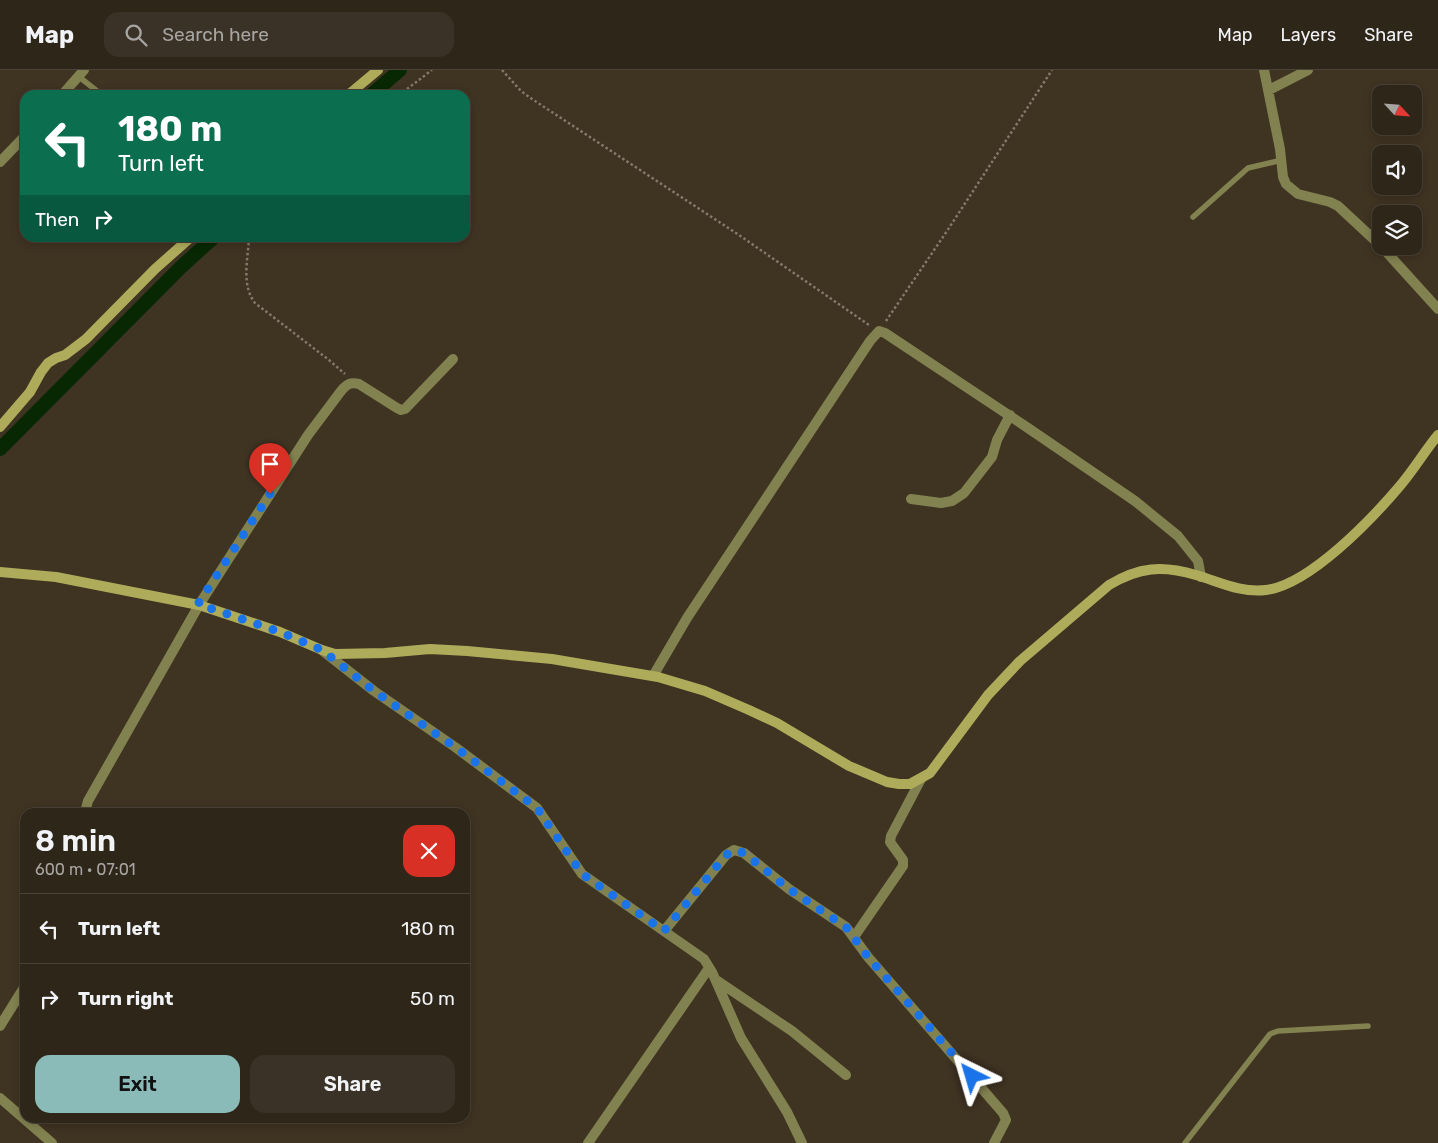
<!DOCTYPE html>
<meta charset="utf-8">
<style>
body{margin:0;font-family:Rubik,sans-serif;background:#3b3227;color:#f1f3f6;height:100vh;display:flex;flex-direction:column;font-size:19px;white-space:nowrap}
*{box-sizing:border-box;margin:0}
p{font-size:16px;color:#a7a5a2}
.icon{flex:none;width:28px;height:28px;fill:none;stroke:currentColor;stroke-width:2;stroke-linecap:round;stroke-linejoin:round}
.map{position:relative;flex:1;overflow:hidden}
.sheet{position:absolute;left:20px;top:738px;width:450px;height:315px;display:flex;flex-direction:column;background:#2f261a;border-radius:15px;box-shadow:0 2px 8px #0003,0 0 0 1px #4a4339}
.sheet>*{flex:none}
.banner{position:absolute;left:20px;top:20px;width:450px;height:152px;border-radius:15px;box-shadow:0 2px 8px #0003,0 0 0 1px #4a4339;background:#0b6e4f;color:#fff;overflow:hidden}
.needle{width:32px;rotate:116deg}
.controls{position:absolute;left:1372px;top:15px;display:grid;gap:10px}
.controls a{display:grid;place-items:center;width:50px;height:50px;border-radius:10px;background:#2f261a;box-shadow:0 2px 8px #0003,0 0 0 1px #4a4339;font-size:25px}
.pin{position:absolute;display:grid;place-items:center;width:42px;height:42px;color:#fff;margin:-51px -21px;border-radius:50% 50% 50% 0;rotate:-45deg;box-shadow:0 0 5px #0007}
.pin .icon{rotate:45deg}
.me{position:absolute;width:55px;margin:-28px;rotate:320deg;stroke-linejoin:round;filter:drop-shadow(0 0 4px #0008)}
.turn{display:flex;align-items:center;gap:18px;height:105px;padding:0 15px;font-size:22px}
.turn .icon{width:65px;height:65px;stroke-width:2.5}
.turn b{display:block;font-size:35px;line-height:42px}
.then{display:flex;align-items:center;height:48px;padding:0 15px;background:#0003;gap:10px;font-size:19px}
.round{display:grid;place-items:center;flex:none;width:52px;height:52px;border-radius:15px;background:#3b3227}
.overview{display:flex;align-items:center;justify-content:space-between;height:85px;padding:0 15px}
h1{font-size:30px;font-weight:600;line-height:38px}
.primary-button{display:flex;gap:10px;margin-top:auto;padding:10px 15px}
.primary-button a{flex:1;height:58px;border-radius:15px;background:#8bbbb9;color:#111;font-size:20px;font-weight:600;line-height:58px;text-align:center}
.primary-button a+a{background:#3b3227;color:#f1f3f6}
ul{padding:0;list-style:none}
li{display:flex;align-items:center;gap:15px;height:70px;padding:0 15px;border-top:1px solid #4a4339}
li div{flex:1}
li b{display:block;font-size:19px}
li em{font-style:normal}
header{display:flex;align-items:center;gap:30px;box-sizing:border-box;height:70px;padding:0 25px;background:#2f261a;border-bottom:1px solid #4a4339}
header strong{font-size:24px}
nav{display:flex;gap:28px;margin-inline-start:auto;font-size:18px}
.search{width:350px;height:45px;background:#3b3227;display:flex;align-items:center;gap:12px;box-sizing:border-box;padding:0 18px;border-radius:15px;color:#a7a5a2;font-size:19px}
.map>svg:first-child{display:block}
</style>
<header>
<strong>Map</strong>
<div class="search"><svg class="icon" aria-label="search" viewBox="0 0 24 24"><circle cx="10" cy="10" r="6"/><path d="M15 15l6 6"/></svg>Search here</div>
<nav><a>Map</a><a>Layers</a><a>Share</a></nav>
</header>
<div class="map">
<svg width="1438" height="1073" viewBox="0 0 1438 1073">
<rect width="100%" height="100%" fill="#3f3322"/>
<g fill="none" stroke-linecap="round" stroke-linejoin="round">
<path stroke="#072803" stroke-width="14" d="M 371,25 L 400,0
M 0,379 L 181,197 L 213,168"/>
<path stroke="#847a6c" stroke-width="2.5" stroke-dasharray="2.5 2.5" stroke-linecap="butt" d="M 502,0 L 521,21 L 532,29 L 736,163 L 869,255
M 399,25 L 432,0
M 249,168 C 248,189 241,215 255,233 L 329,290 L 345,304
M 886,251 L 947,161 L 1052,0"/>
<path stroke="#828150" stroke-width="5.5" d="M 78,6 L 102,25
M 1193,147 L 1248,98 L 1282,90
M 1185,1073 L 1270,964 L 1278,961 L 1368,956"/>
<path stroke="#828150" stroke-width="10" d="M 1264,0 L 1280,79 L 1283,107 L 1286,114 L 1298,124 L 1330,132 L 1338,136 L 1381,176
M 1269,20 L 1308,0
M 62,25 L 84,0
M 0,92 L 25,66
M 1381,176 L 1438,239
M 911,429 L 941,433 L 952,431 L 964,423 L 992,387 L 997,370 L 1010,345
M 323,581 L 374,621 L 455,677 L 537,738 L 582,804 L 704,889 L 712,902 L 741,968 L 787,1042 L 802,1073
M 653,606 L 687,548 L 870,271 L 879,261 L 885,263 L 1028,358 L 1135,431 L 1178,466 L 1198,491 L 1201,507
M 85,742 L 88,731 L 199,535 L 308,365 L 341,321 C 347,314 350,312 359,314 L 397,338 L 401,340 L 405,339 L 453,289
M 664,861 L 726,785 L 734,780 L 744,783 L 789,819 L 846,857 L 868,887 L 1003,1043 L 1006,1050 L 994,1073
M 854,867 L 903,796 L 903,790 L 890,772 L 891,766 L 921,709
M 716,910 L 792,961 L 846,1005
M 0,956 L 25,916
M 0,1028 L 52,1073
M 588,1073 L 709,898"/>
<path stroke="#aeac5b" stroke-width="10" d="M 348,25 L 378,0
M 0,357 L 30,322 L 41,302 L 48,293 L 56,288 L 65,285 L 86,269 L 155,199 L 190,168
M 0,502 L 56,507 L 199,535 L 280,562 L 322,580 L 335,584 L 385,583 L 430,579 L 467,581 L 552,589 L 658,607 L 705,621 L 749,640 L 777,653 L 849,696 L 887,712 L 899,714 L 910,714 L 930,703 L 988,625 L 1020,591 L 1109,515 C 1139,497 1162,495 1196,505 C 1220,512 1240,523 1266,520 C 1309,515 1371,450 1399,417 C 1413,401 1424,382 1438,365"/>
</g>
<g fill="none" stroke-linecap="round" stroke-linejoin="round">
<path stroke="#1a73e8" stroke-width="9" stroke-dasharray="0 16.2" d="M 270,424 L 198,534 L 280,562 L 322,580 L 374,621 L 455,677 L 537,738 L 582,804 L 664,861 L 726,785 L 734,780 L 744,783 L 789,819 L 846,857 L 868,887 L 972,1006"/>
</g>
</svg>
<div class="controls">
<a><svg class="needle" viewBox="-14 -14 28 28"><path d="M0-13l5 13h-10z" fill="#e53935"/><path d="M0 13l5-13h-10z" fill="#a7a5a2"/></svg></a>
<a><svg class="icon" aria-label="sound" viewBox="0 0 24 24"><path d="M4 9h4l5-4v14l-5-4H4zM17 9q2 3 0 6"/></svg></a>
<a><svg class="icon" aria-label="layers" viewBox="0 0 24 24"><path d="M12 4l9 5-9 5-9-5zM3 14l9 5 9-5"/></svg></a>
</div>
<div class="pin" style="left:270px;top:424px;background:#d93025"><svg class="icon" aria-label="arrive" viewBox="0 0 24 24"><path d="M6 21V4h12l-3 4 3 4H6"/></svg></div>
<svg class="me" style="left:972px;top:1006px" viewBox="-20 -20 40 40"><path d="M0-17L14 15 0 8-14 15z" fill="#1a73e8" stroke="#fff" stroke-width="4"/></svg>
<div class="banner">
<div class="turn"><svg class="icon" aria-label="left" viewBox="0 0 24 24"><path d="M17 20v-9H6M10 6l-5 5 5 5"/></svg><div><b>180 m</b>Turn left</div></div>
<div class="then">Then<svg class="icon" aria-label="right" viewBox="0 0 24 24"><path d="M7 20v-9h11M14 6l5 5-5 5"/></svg></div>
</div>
<section class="sheet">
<div class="overview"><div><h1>8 min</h1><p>600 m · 07:01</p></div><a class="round" style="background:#d93025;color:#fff"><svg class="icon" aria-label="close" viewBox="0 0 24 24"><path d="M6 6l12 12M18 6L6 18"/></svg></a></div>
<ul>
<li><svg class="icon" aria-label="left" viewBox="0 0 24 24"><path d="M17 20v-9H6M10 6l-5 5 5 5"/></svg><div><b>Turn left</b></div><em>180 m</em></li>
<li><svg class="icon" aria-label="right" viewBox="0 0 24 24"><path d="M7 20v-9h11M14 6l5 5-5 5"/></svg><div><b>Turn right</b></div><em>50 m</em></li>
</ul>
<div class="primary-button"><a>Exit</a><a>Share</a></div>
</section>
</div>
